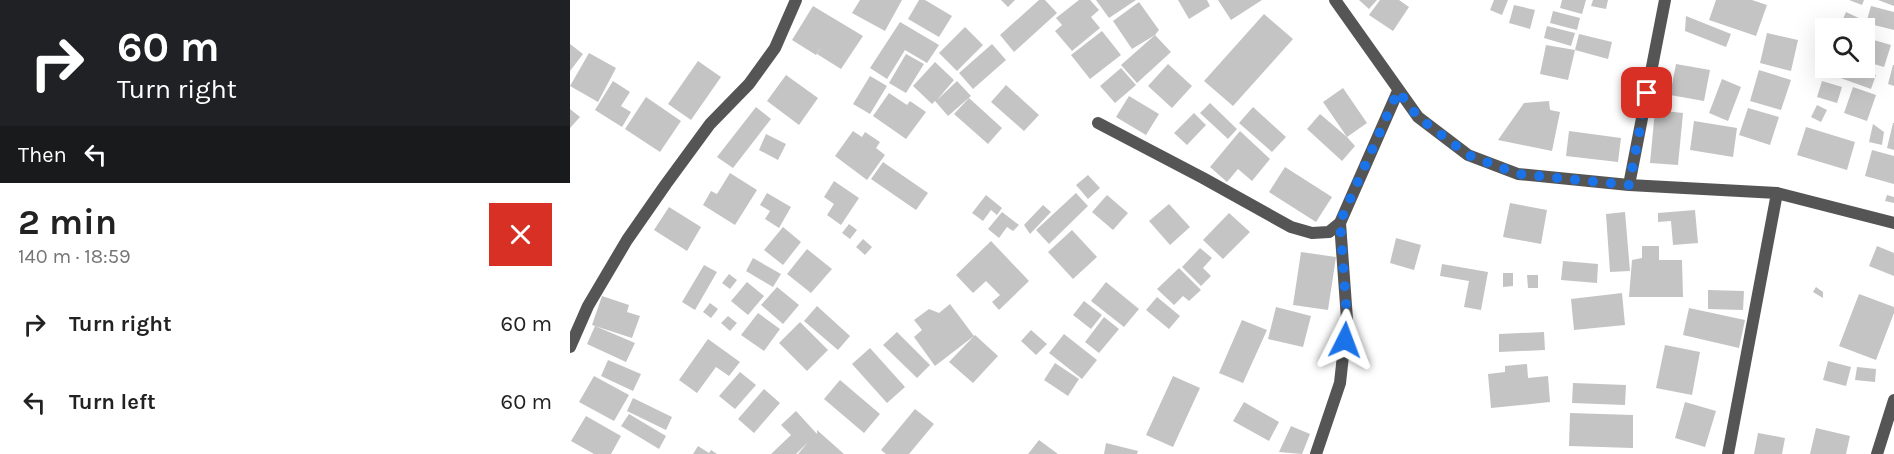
<!DOCTYPE html>
<meta charset="utf-8">
<style>
body{margin:0;font-family:Karla,sans-serif;background:#f6f6f6;color:#222;height:100vh;display:flex;flex-direction:column;font-size:22px;white-space:nowrap}
*{box-sizing:border-box;margin:0}
p{font-size:20px;color:#767676}
.icon{flex:none;width:33px;height:33px;fill:none;stroke:currentColor;stroke-width:2;stroke-linecap:round;stroke-linejoin:round}
.map{position:relative;flex:1;overflow:hidden}
.drawer{display:flex;flex-direction:column;background:#fff;width:570px}
.drawer>*{flex:none}
.guide{background:#202124;color:#fff;overflow:hidden}
.buttons{position:absolute;left:1245px;top:18px;display:grid;gap:12px}
.buttons a{display:grid;place-items:center;width:60px;height:60px;border-radius:0px;background:#fff;box-shadow:0 6px 24px #0002;font-size:30px}
.pin{position:absolute;display:grid;place-items:center;width:51px;height:51px;color:#fff;margin:-26px;border-radius:12px;box-shadow:0 3px 9px #0006}
.me{position:absolute;width:66px;margin:-33px;rotate:3deg;stroke-linejoin:round;filter:drop-shadow(0 0 4px #0008)}
.turn{display:flex;align-items:center;gap:21px;height:126px;padding:0 18px;font-size:27px}
.turn .icon{width:78px;height:78px;stroke-width:2.5}
.turn b{display:block;font-size:42px;line-height:51px}
.then{display:flex;align-items:center;height:57px;padding:0 18px;background:#0003;gap:12px;font-size:22px}
.round{display:grid;place-items:center;flex:none;width:63px;height:63px;border-radius:0px;background:#f6f6f6}
.head{display:flex;align-items:center;justify-content:space-between;height:102px;padding:0 18px}
h1{font-size:36px;font-weight:700;line-height:45px}
ul{padding:0;list-style:none}
li{display:flex;align-items:center;gap:18px;height:78px;padding:0 18px}
li div{flex:1}
li b{display:block;font-size:22px}
li em{font-style:normal}
main{display:flex;flex:1;min-height:0}
.map>svg:first-child{display:block}
</style>
<main>
<section class="drawer">
<div class="guide">
<div class="turn"><svg class="icon" aria-label="right" viewBox="0 0 24 24"><path d="M7 20v-9h11M14 6l5 5-5 5"/></svg><div><b>60 m</b>Turn right</div></div>
<div class="then">Then<svg class="icon" aria-label="left" viewBox="0 0 24 24"><path d="M17 20v-9H6M10 6l-5 5 5 5"/></svg></div>
</div>
<div class="head"><div><h1>2 min</h1><p>140 m · 18:59</p></div><a class="round" style="background:#d93025;color:#fff"><svg class="icon" aria-label="close" viewBox="0 0 24 24"><path d="M6 6l12 12M18 6L6 18"/></svg></a></div>
<ul>
<li><svg class="icon" aria-label="right" viewBox="0 0 24 24"><path d="M7 20v-9h11M14 6l5 5-5 5"/></svg><div><b>Turn right</b></div><em>60 m</em></li>
<li><svg class="icon" aria-label="left" viewBox="0 0 24 24"><path d="M17 20v-9H6M10 6l-5 5 5 5"/></svg><div><b>Turn left</b></div><em>60 m</em></li>
</ul>
</section>
<div class="map">
<svg width="1324" height="454" viewBox="0 0 1324 454">
<rect width="100%" height="100%" fill="#fff"/>
<path fill="#c4c4c4" d="M 290,0 L 332,0 L 315,31 L 282,13 Z
M 349,0 L 355,0 L 382,16 L 369,37 L 338,19 Z
M 431,0 L 445,0 L 438,7 Z
M 469,0 L 475,0 L 487,13 L 444,52 L 430,35 Z
M 509,0 L 520,0 L 529,10 L 521,17 L 530,28 L 502,51 L 485,31 L 492,25 L 486,18 Z
M 526,0 L 566,0 L 539,18 Z
M 608,0 L 637,0 L 640,6 L 619,19 Z
M 648,0 L 692,0 L 661,20 Z
M 789,0 L 807,0 L 799,9 Z
M 810,0 L 829,0 L 839,7 L 823,31 L 799,15 Z
M 924,0 L 938,0 L 932,15 L 920,10 Z
M 992,0 L 1016,0 L 1012,14 L 990,8 Z
M 1023,0 L 1038,0 L 1036,9 L 1021,6 Z
M 1146,0 L 1182,0 L 1197,5 L 1186,36 L 1139,20 Z
M 1279,0 L 1294,0 L 1292,5 Z
M 1308,0 L 1324,0 L 1324,6 Z
M 569,2 L 589,30 L 585,35 L 562,49 L 543,21 Z
M 944,5 L 965,10 L 960,29 L 939,23 Z
M 243,6 L 293,36 L 271,69 L 247,54 L 253,44 L 246,55 L 222,40 Z
M 1301,6 L 1324,12 L 1324,30 L 1296,23 Z
M 983,11 L 1010,18 L 1007,30 L 980,23 Z
M 1276,12 L 1293,20 L 1289,28 L 1269,28 Z
M 694,14 L 723,39 L 663,106 L 634,81 Z
M 1116,16 L 1161,34 L 1156,47 L 1115,31 Z
M 330,22 L 369,45 L 357,63 L 335,50 L 317,79 L 300,68 Z
M 977,26 L 1005,33 L 1001,46 L 974,38 Z
M 395,27 L 413,45 L 387,71 L 369,53 Z
M 532,31 L 551,55 L 520,79 L 501,55 Z
M 1197,33 L 1228,40 L 1221,71 L 1190,63 Z
M 1009,34 L 1042,42 L 1038,59 L 1005,50 Z
M 585,35 L 601,52 L 567,83 L 551,65 Z
M 1297,38 L 1321,45 L 1314,67 L 1294,61 L 1294,46 Z
M 0,44 L 13,54 L 0,71 Z
M 422,44 L 436,60 L 403,89 L 389,73 Z
M 976,45 L 1005,50 L 998,80 L 970,74 Z
M 19,53 L 46,68 L 28,102 L 0,86 Z
M 336,54 L 354,64 L 336,93 L 319,83 Z
M 1253,57 L 1256,59 L 1256,68 L 1258,68 L 1257,71 L 1249,68 Z
M 128,61 L 151,77 L 121,120 L 98,104 Z
M 365,62 L 384,80 L 367,100 L 387,81 L 401,96 L 378,116 L 365,101 L 362,104 L 343,86 Z
M 598,64 L 622,86 L 602,108 L 578,86 Z
M 1106,64 L 1140,70 L 1134,101 L 1100,95 Z
M 1323,65 L 1324,65 L 1324,86 L 1318,84 Z
M 551,68 L 566,85 L 545,103 L 530,86 Z
M 1268,68 L 1285,68 L 1306,75 L 1301,89 L 1265,76 Z
M 1189,70 L 1221,80 L 1211,110 L 1180,101 Z
M 216,75 L 248,98 L 229,125 L 197,101 Z
M 300,76 L 317,86 L 300,114 L 283,104 Z
M 1152,79 L 1171,87 L 1158,121 L 1139,113 Z
M 43,81 L 60,92 L 51,106 L 61,112 L 52,127 L 25,110 Z
M 1252,81 L 1272,87 L 1267,103 L 1247,97 Z
M 436,85 L 469,115 L 454,131 L 421,102 Z
M 1283,87 L 1306,95 L 1297,121 L 1274,113 Z
M 773,88 L 797,123 L 777,137 L 785,146 L 772,161 L 737,129 L 750,114 L 777,137 L 753,102 Z
M 319,93 L 337,105 L 340,101 L 356,112 L 336,139 L 303,116 Z
M 559,96 L 589,114 L 576,135 L 546,117 Z
M 76,97 L 111,121 L 90,152 L 55,129 Z
M 399,98 L 432,128 L 418,144 L 384,114 Z
M 979,101 L 980,110 L 990,112 L 982,151 L 928,140 L 954,103 Z
M 640,103 L 667,129 L 658,139 L 630,113 Z
M 1247,105 L 1257,110 L 1251,122 L 1241,117 Z
M 186,107 L 201,119 L 163,168 L 147,157 Z
M 683,107 L 716,137 L 702,152 L 669,123 Z
M 1178,108 L 1209,117 L 1200,145 L 1169,135 Z
M 0,109 L 10,117 L 0,128 Z
M 1085,110 L 1113,113 L 1108,165 L 1080,163 Z
M 624,113 L 636,125 L 617,145 L 604,133 Z
M 1124,121 L 1167,128 L 1163,157 L 1120,150 Z
M 1323,123 L 1324,123 L 1324,150 L 1317,148 Z
M 1303,124 L 1314,132 L 1312,145 L 1299,142 Z
M 1236,127 L 1285,142 L 1277,170 L 1227,155 Z
M 283,131 L 292,137 L 295,132 L 310,142 L 306,148 L 315,155 L 297,180 L 265,156 Z
M 670,131 L 700,159 L 682,181 L 668,169 L 657,182 L 640,167 Z
M 999,131 L 1051,138 L 1048,162 L 996,156 Z
M 196,134 L 216,144 L 208,160 L 189,150 Z
M 1302,150 L 1324,156 L 1324,184 L 1295,176 Z
M 313,162 L 358,193 L 346,210 L 301,179 Z
M 715,167 L 762,197 L 746,222 L 699,192 Z
M 160,173 L 187,190 L 165,225 L 133,205 L 141,191 L 147,194 Z
M 518,175 L 530,188 L 518,199 L 506,185 Z
M 264,181 L 289,198 L 271,225 L 257,215 L 264,204 L 254,197 Z
M 197,193 L 221,207 L 209,228 L 195,219 L 200,211 L 190,205 Z
M 506,193 L 518,206 L 479,244 L 466,230 Z
M 416,195 L 432,208 L 427,215 L 421,210 L 413,221 L 402,213 Z
M 537,195 L 558,213 L 543,230 L 522,212 Z
M 1317,195 L 1324,197 L 1324,203 L 1315,201 Z
M 940,203 L 977,210 L 971,244 L 933,237 Z
M 599,204 L 620,227 L 600,245 L 579,221 Z
M 473,205 L 481,212 L 460,234 L 454,225 Z
M 99,207 L 131,227 L 117,251 L 84,230 Z
M 1125,210 L 1128,243 L 1103,245 L 1101,221 L 1088,222 L 1088,213 Z
M 432,212 L 449,225 L 443,231 L 437,227 L 429,238 L 418,229 Z
M 1055,212 L 1060,271 L 1040,272 L 1036,214 Z
M 659,213 L 680,232 L 653,259 L 633,240 Z
M 279,224 L 287,230 L 280,239 L 272,233 Z
M 213,227 L 231,242 L 213,265 L 194,250 Z
M 502,230 L 527,257 L 503,279 L 478,252 Z
M 826,238 L 851,245 L 844,270 L 820,263 Z
M 293,239 L 302,247 L 295,255 L 286,247 Z
M 421,241 L 459,281 L 429,310 L 422,302 L 430,295 L 416,281 L 403,293 L 386,275 Z
M 1072,246 L 1089,246 L 1089,260 L 1112,260 L 1113,297 L 1059,297 L 1062,260 L 1072,258 Z
M 1307,246 L 1324,253 L 1324,276 L 1299,266 Z
M 630,248 L 642,258 L 633,268 L 641,276 L 631,286 L 612,267 Z
M 237,249 L 262,269 L 241,293 L 217,274 Z
M 731,252 L 766,257 L 758,310 L 723,305 Z
M 183,258 L 211,274 L 203,287 L 176,271 Z
M 993,261 L 1028,264 L 1027,283 L 991,280 Z
M 872,264 L 918,272 L 911,310 L 894,307 L 899,281 L 870,276 Z
M 134,265 L 147,272 L 125,310 L 112,302 Z
M 609,268 L 631,290 L 619,301 L 613,296 L 604,305 L 587,289 Z
M 933,273 L 943,273 L 943,286 L 933,287 Z
M 159,274 L 167,280 L 160,289 L 152,283 Z
M 957,275 L 968,275 L 968,288 L 958,288 Z
M 177,282 L 194,296 L 178,315 L 161,301 Z
M 536,282 L 569,309 L 554,327 L 521,301 Z
M 207,287 L 229,305 L 213,324 L 191,305 Z
M 1246,287 L 1253,292 L 1253,298 L 1243,292 Z
M 1138,290 L 1174,291 L 1173,310 L 1138,309 Z
M 1052,293 L 1055,325 L 1004,330 L 1001,299 Z
M 1289,294 L 1324,307 L 1324,313 L 1306,360 L 1269,346 Z
M 32,296 L 59,305 L 57,312 L 70,316 L 62,338 L 22,325 Z
M 587,297 L 610,316 L 599,329 L 576,310 Z
M 514,301 L 532,315 L 521,329 L 503,315 Z
M 140,303 L 148,309 L 141,318 L 133,312 Z
M 380,304 L 404,336 L 405,335 L 428,356 L 403,383 L 379,362 L 404,336 L 365,366 L 344,337 L 352,330 L 344,320 L 359,309 L 369,313 Z
M 247,306 L 280,336 L 268,350 L 234,321 Z
M 706,307 L 741,316 L 733,347 L 698,339 Z
M 1119,308 L 1175,320 L 1169,348 L 1113,335 Z
M 188,313 L 210,329 L 194,351 L 171,335 Z
M 158,316 L 167,323 L 160,331 L 151,323 Z
M 534,317 L 549,329 L 529,353 L 515,342 Z
M 672,320 L 697,330 L 673,383 L 649,373 Z
M 230,322 L 258,350 L 237,371 L 209,343 Z
M 25,326 L 65,343 L 56,362 L 17,344 Z
M 461,330 L 477,344 L 466,355 L 451,341 Z
M 327,332 L 360,365 L 347,378 L 313,345 Z
M 974,332 L 975,350 L 929,352 L 929,334 Z
M 494,334 L 527,360 L 512,379 L 479,353 Z
M 138,339 L 170,362 L 159,376 L 146,367 L 127,393 L 109,380 Z
M 1095,345 L 1130,352 L 1122,395 L 1086,388 Z
M 300,348 L 335,387 L 317,403 L 282,364 Z
M 38,360 L 71,374 L 63,391 L 31,376 Z
M 1258,361 L 1281,367 L 1276,386 L 1253,380 Z
M 485,363 L 509,379 L 498,396 L 474,380 Z
M 957,364 L 958,378 L 978,376 L 980,402 L 921,408 L 918,374 L 935,372 L 935,366 Z
M 1287,367 L 1306,369 L 1305,382 L 1285,380 Z
M 170,372 L 186,385 L 165,409 L 149,396 Z
M 24,376 L 59,395 L 44,421 L 9,402 Z
M 603,376 L 630,388 L 603,447 L 576,435 Z
M 270,380 L 310,414 L 294,433 L 254,399 Z
M 1003,383 L 1056,385 L 1055,405 L 1002,403 Z
M 194,389 L 210,403 L 184,433 L 168,419 Z
M 63,398 L 102,417 L 96,430 L 57,411 Z
M 674,402 L 709,422 L 699,441 L 663,421 Z
M 1115,402 L 1146,411 L 1135,447 L 1105,438 Z
M 345,409 L 364,424 L 339,454 L 316,454 L 311,450 Z
M 226,411 L 247,434 L 247,430 L 274,454 L 228,454 L 238,442 L 226,454 L 201,454 L 221,435 L 211,425 Z
M 1000,413 L 1063,415 L 1063,448 L 999,446 Z
M 59,414 L 96,436 L 89,449 L 51,426 Z
M 16,416 L 51,436 L 41,454 L 24,454 L 1,441 Z
M 721,426 L 740,434 L 732,454 L 709,452 Z
M 1246,428 L 1280,436 L 1276,454 L 1240,454 Z
M 1188,433 L 1215,438 L 1212,454 L 1184,454 Z
M 469,440 L 488,454 L 458,454 Z
M 536,443 L 568,451 L 567,454 L 534,454 Z
M 128,446 L 139,453 L 141,450 L 147,454 L 123,454 Z"/>
<g fill="none" stroke-linecap="round" stroke-linejoin="round">
<path stroke="#555" stroke-width="12" d="M 765,0 L 848,117 L 898,155 L 948,174 L 1059,185 L 1207,193 L 1324,223
M 528,123 L 633,178 L 721,227 L 742,233 L 759,232 L 770,223 L 828,91
M 1059,185 L 1095,0
M 0,347 L 18,306 L 57,240 L 96,184 L 140,124 L 179,84 L 205,48 L 226,0
M 746,454 L 770,383 L 777,319 L 770,223
M 1158,454 L 1207,193
M 1307,454 L 1324,400"/>
</g>
<g fill="none" stroke-linecap="round" stroke-linejoin="round">
<path stroke="#1a73e8" stroke-width="10" stroke-dasharray="0 18" d="M 775,340 L 777,319 L 770,222 L 828,91 L 848,117 L 898,155 L 948,174 L 1059,185 L 1077,93"/>
</g>
</svg>
<div class="buttons">
<a><svg class="icon" aria-label="search" viewBox="0 0 24 24"><circle cx="10" cy="10" r="6"/><path d="M15 15l6 6"/></svg></a>
</div>
<div class="pin" style="left:1077px;top:93px;background:#d93025"><svg class="icon" aria-label="arrive" viewBox="0 0 24 24"><path d="M6 21V4h12l-3 4 3 4H6"/></svg></div>
<svg class="me" style="left:775px;top:340px" viewBox="-20 -20 40 40"><path d="M0-17L14 15 0 8-14 15z" fill="#1a73e8" stroke="#fff" stroke-width="4"/></svg>
</div>
</main>
